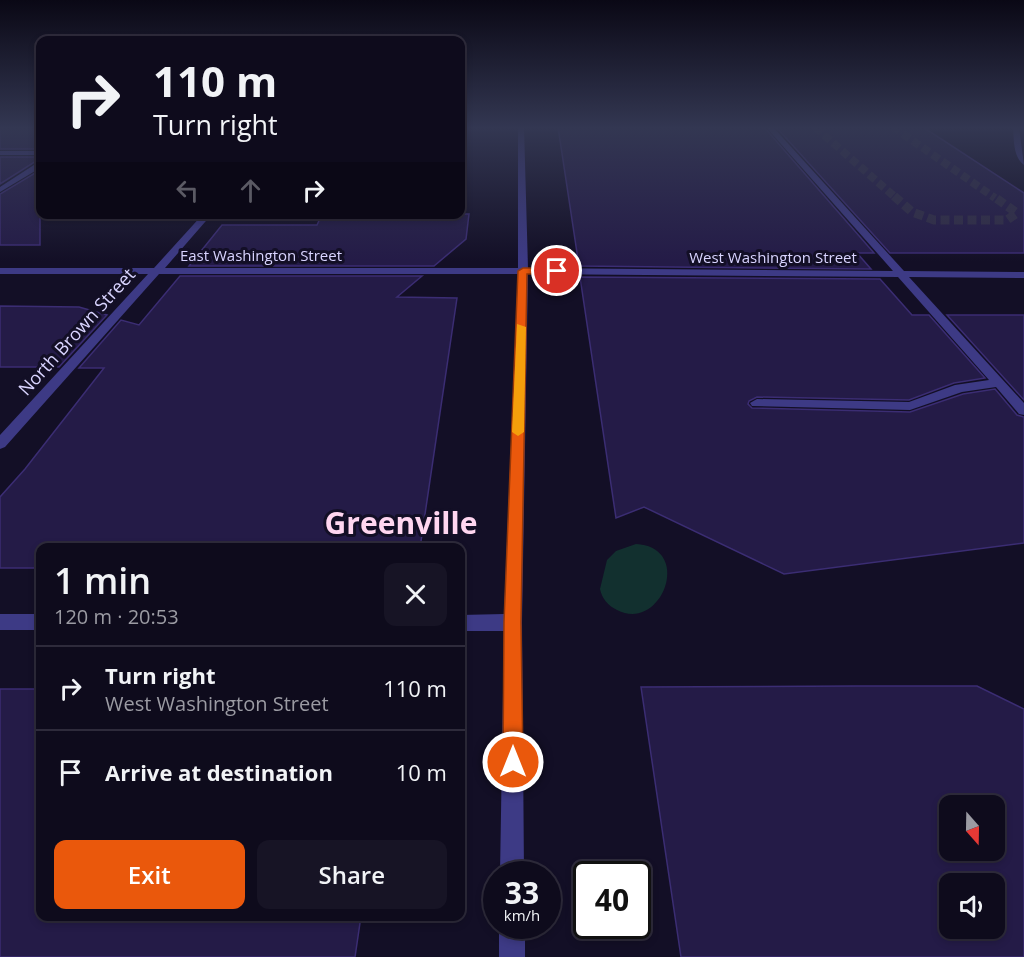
<!DOCTYPE html>
<meta charset="utf-8">
<style>
body{margin:0;font-family:"Open Sans",sans-serif;background:#171425;color:#f1f3f6;height:100vh;display:flex;flex-direction:column;font-size:22px;white-space:nowrap}
*{box-sizing:border-box;margin:0}
p{font-size:20px;color:#9b9ba3}
.icon{flex:none;width:33px;height:33px;fill:none;stroke:currentColor;stroke-width:2;stroke-linecap:round;stroke-linejoin:round}
.map{position:relative;flex:1;overflow:hidden}
.side{position:absolute;left:36px;top:543px;width:429px;height:378px;display:flex;flex-direction:column;background:#0e0b1c;border-radius:12px;box-shadow:0 3px 9px #0003,0 0 0 2px #2e2b3b}
.side>*{flex:none}
.top-card{position:absolute;left:36px;top:36px;width:429px;height:183px;border-radius:12px;box-shadow:0 3px 9px #0003,0 0 0 2px #2e2b3b;background:#0e0b1c;color:#f1f3f6;overflow:hidden}
.needle{width:39px;rotate:160deg}
.tools{position:absolute;left:939px;top:795px;display:grid;gap:12px}
.tools a{display:grid;place-items:center;width:66px;height:66px;border-radius:12px;background:#0e0b1c;box-shadow:0 3px 9px #0003,0 0 0 2px #2e2b3b;font-size:30px}
.speed{position:absolute;left:483px;top:861px;display:flex;gap:12px;font-size:30px;font-weight:700;text-align:center}
.speed>*{display:grid;place-content:center;width:78px;height:78px;border-radius:50%;background:#0e0b1c;box-shadow:0 3px 9px #0003,0 0 0 2px #2e2b3b;line-height:1}
.speed small{font-size:15px;font-weight:400}
.speed .limit{border:3px solid #111;border-radius:9px;background:#fff;color:#111}
.pin{position:absolute;display:grid;place-items:center;width:51px;height:51px;color:#fff;margin:-26px;border:3px solid #fff;border-radius:50%;box-shadow:0 2px 6px #0007}
.me{position:absolute;width:66px;margin:-33px;rotate:0deg;stroke-linejoin:round;filter:drop-shadow(0 0 4px #0008)}
.turn{display:flex;align-items:center;gap:21px;height:126px;padding:0 18px;font-size:27px}
.turn .icon{width:78px;height:78px;stroke-width:2.5}
.turn b{display:block;font-size:42px;line-height:51px}
.lanes{display:flex;align-items:center;height:57px;padding:0 18px;background:#0003;justify-content:center;gap:30px;direction:ltr}
.lanes .off{opacity:.35}
.round{display:grid;place-items:center;flex:none;width:63px;height:63px;border-radius:12px;background:#171425}
.summary{display:flex;align-items:center;justify-content:space-between;height:102px;padding:0 18px}
h1{font-size:36px;font-weight:600;line-height:45px}
.button{display:flex;gap:12px;margin-top:auto;padding:12px 18px}
.button a{flex:1;height:69px;border-radius:12px;background:#ea580c;color:#fff;font-size:24px;font-weight:600;line-height:69px;text-align:center}
.button a+a{background:#171425;color:#f1f3f6}
ul{padding:0;list-style:none}
li{display:flex;align-items:center;gap:18px;height:84px;padding:0 18px;border-top:2px solid #2e2b3b}
li div{flex:1}
li b{display:block;font-size:22px}
li em{font-style:normal}
.map>svg:first-child{display:block}
</style>
<div class="map">
<svg width="1024" height="957" viewBox="0 0 1024 957">
<rect width="100%" height="100%" fill="#130f26"/>
<path fill="#12302f" d="M 636,544 C 694,547 662,633 617,610 C 607,605 602,598 600,589 L 607,560 L 616,551 Z"/>
<path fill="#241b47" stroke="#3b2d73" stroke-width="1.5" fill-rule="evenodd" d="M 0,127 L 40,127 L 40,149 L 0,149 Z
M 558,127 L 764,127 L 874,253 L 857,253 L 871,269 L 579,266 Z
M 776,127 L 923,127 L 1024,193 L 1024,253 L 890,253 Z
M 0,157 L 40,157 L 40,161 L 36,161 L 0,184 Z
M 40,170 L 40,245 L 0,245 L 0,194 Z
M 322,214 L 469,214 L 466,239 L 434,266 L 189,266 L 222,225 L 317,225 Z
M 180,276 L 422,276 L 397,297 L 457,298 L 420,548 L 40,548 L 40,568 L 0,568 L 0,497 L 25,469 L 104,368 L 79,368 L 121,320 L 139,325 Z
M 580,277 L 880,279 L 912,315 L 929,315 L 985,378 L 954,383 L 909,400 L 757,397 L 749,401 L 748,404 L 752,408 L 910,412 L 963,394 L 995,389 L 1017,415 L 1024,417 L 1024,543 L 784,574 L 644,507 L 616,518 Z
M 0,306 L 79,307 L 107,315 L 59,367 L 0,367 Z
M 947,315 L 1024,315 L 1024,400 Z
M 856,686 L 977,686 L 1024,709 L 1024,957 L 681,957 L 641,687 ZM 950,806 L 994,806 L 994,850 L 950,850 ZM 950,884 L 994,884 L 994,928 L 950,928 Z
M 0,689 L 40,689 L 40,916 L 361,916 L 355,957 L 0,957 Z"/>
<g fill="none" stroke-linecap="round" stroke-linejoin="round">
<path stroke="#312d47" stroke-width="8" stroke-dasharray="8 4" stroke-linecap="butt" d="M 815,127 L 896,198
M 893,127 L 995,198"/>
<path stroke="#312d47" stroke-width="9" stroke-dasharray="9 4.5" stroke-linecap="butt" d="M 894,196 L 912,212 L 934,220 L 1007,220 L 1017,213 L 993,196"/>
<path fill="#3d3a85" fill-rule="evenodd" d="M 518,127 L 524,127 L 528,268 L 893,271 L 766,127 L 773,127 L 904,271 L 1024,272 L 1024,278 L 909,277 L 1024,403 L 1024,415 L 1019,414 L 996,387 L 962,392 L 910,410 L 752,406 L 750,403 L 757,399 L 909,402 L 955,385 L 989,380 L 898,277 L 528,274 L 522,622 L 524,874 L 500,874 L 504,631 L 460,631 L 460,615 L 504,614 L 518,274 L 159,274 L 5,447 L 0,449 L 0,435 L 148,274 L 0,274 L 0,268 L 154,268 L 203,214 L 212,214 L 165,268 L 518,268 Z
M 1013,127 L 1019,127 L 1024,165 C 1013,157 1014,140 1013,127 Z
M 0,151 L 40,151 L 40,155 L 0,155 Z
M 37,163 L 40,163 L 40,168 L 0,192 L 0,187 Z
M 0,614 L 40,614 L 40,630 L 0,630 Z
M 499,926 L 525,926 L 525,957 L 499,957 Z"/>
</g>
<linearGradient id="sky" x2="0" y2="1"><stop stop-color="#0a0815"/><stop offset="0.49" stop-color="#333752"/><stop offset="1" stop-color="#333752" stop-opacity="0"/></linearGradient>
<rect width="1024" height="261" fill="url(#sky)"/>
<path fill="#ea580c" stroke="#983908" stroke-width="1.5" d="M 523,268 L 557,268 L 562,271 L 557,274 L 527,274 L 521,622 L 523,762 L 520,769 L 513,772 L 506,769 L 503,762 L 504,622 L 518,271 Z"/>
<path fill="#f59e0b" d="M 517,324 L 526,327 L 524,432 L 518,436 L 512,432 Z"/>
<g text-anchor="middle" stroke-width="6" stroke-linejoin="round" paint-order="stroke">
<g font-size="15" fill="#d9d4ff" stroke="#130f26">
<text x="261" y="261">East Washington Street</text>
<text x="773" y="263">West Washington Street</text>
</g>
<g font-size="18" fill="#d9d4ff" stroke="#130f26">
<text transform="translate(77 332) rotate(-48)" y="6">North Brown Street</text>
</g>
<g font-size="30" font-weight="bold" fill="#ffd6f0" stroke="#130f26">
<text x="401" y="534">Greenville</text>
</g>
</g>
</svg>
<div class="tools">
<a><svg class="needle" viewBox="-14 -14 28 28"><path d="M0-13l5 13h-10z" fill="#e53935"/><path d="M0 13l5-13h-10z" fill="#9b9ba3"/></svg></a>
<a><svg class="icon" aria-label="sound" viewBox="0 0 24 24"><path d="M4 9h4l5-4v14l-5-4H4zM17 9q2 3 0 6"/></svg></a>
</div>
<div class="speed"><div>33<small>km/h</small></div><div class="limit">40</div></div>
<div class="pin" style="left:557px;top:271px;background:#d93025"><svg class="icon" aria-label="arrive" viewBox="0 0 24 24"><path d="M6 21V4h12l-3 4 3 4H6"/></svg></div>
<svg class="me" style="left:513px;top:762px" viewBox="-20 -20 40 40"><circle r="17" fill="#ea580c" stroke="#fff" stroke-width="3"/><path d="M0-11L8 9 0 5-8 9z" fill="#fff"/></svg>
<div class="top-card">
<div class="turn"><svg class="icon" aria-label="right" viewBox="0 0 24 24"><path d="M7 20v-9h11M14 6l5 5-5 5"/></svg><div><b>110 m</b>Turn right</div></div>
<div class="lanes"><svg class="icon off" aria-label="left" viewBox="0 0 24 24"><path d="M17 20v-9H6M10 6l-5 5 5 5"/></svg><svg class="icon off" aria-label="ahead" viewBox="0 0 24 24"><path d="M12 20V5M6 11l6-6 6 6"/></svg><svg class="icon" aria-label="right" viewBox="0 0 24 24"><path d="M7 20v-9h11M14 6l5 5-5 5"/></svg></div>
</div>
<section class="side">
<div class="summary"><div><h1>1 min</h1><p>120 m · 20:53</p></div><a class="round"><svg class="icon" aria-label="close" viewBox="0 0 24 24"><path d="M6 6l12 12M18 6L6 18"/></svg></a></div>
<ul>
<li><svg class="icon" aria-label="right" viewBox="0 0 24 24"><path d="M7 20v-9h11M14 6l5 5-5 5"/></svg><div><b>Turn right</b><p>West Washington Street</p></div><em>110 m</em></li>
<li><svg class="icon" aria-label="arrive" viewBox="0 0 24 24"><path d="M6 21V4h12l-3 4 3 4H6"/></svg><div><b>Arrive at destination</b></div><em>10 m</em></li>
</ul>
<div class="button"><a>Exit</a><a>Share</a></div>
</section>
</div>
